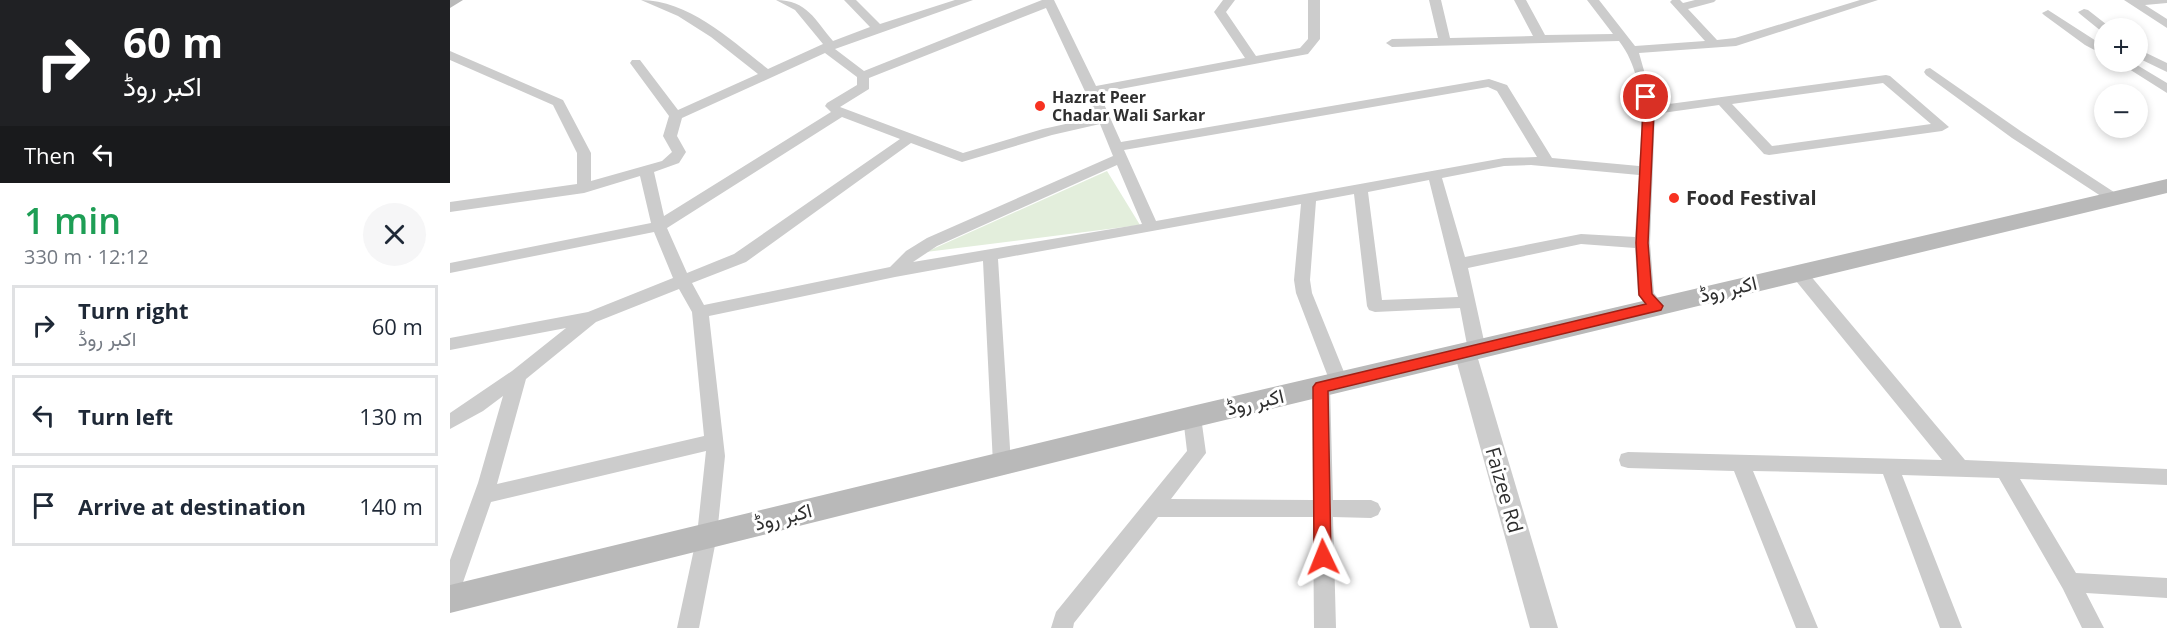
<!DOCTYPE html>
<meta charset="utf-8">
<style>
body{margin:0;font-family:"Open Sans",Vazirmatn,sans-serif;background:#f6f6f7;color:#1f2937;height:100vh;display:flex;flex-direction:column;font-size:22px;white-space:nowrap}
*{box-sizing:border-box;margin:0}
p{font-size:20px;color:#747a83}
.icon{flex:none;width:33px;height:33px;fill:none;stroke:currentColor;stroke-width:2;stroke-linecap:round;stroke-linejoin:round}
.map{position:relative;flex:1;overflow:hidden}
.panel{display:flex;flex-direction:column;background:#fff;width:450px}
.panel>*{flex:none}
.banner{background:#202124;color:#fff;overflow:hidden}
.controls{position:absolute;left:1644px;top:18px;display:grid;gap:12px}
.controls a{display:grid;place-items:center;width:54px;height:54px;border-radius:50%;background:#fff;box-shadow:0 3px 9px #0003;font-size:30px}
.pin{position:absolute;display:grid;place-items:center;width:51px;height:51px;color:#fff;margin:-26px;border:3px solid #fff;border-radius:50%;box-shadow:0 2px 6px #0007}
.me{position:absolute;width:66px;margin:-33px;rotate:358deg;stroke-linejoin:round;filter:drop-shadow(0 0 4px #0008)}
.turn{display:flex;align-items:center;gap:21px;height:126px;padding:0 24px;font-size:27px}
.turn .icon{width:78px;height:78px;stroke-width:2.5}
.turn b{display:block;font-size:42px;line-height:51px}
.then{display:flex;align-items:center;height:57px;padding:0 24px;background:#0003;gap:12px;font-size:22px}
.round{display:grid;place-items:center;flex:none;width:63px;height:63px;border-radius:32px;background:#f6f6f7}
.summary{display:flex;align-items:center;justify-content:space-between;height:102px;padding:0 24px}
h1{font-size:36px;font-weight:600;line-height:45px;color:#1e9e55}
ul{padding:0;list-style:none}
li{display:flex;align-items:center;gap:18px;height:81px;margin:0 12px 9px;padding:0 12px;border:3px solid #e0e1e3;border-radius:0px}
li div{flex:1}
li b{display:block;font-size:22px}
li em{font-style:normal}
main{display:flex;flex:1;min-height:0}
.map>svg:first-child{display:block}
</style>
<main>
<section class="panel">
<div class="banner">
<div class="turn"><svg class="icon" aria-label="right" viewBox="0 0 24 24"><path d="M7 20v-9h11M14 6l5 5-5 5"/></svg><div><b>60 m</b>اکبر روڈ</div></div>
<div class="then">Then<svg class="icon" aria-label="left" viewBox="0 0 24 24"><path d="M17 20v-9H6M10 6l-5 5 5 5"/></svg></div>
</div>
<div class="summary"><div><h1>1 min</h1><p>330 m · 12:12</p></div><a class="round"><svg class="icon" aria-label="close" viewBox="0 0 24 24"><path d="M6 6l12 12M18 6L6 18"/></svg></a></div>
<ul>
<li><svg class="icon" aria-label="right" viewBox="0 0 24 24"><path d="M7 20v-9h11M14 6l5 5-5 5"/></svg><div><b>Turn right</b><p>اکبر روڈ</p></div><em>60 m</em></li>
<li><svg class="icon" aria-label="left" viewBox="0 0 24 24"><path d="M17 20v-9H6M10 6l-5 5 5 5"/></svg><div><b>Turn left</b></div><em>130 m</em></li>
<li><svg class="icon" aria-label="arrive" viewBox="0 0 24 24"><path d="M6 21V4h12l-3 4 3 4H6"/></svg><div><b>Arrive at destination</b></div><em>140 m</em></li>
</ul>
</section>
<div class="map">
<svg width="1717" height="628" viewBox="0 0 1717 628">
<rect width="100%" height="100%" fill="#fff"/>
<path fill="#e3eedc" d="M 657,171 L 690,225 L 476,252 Z"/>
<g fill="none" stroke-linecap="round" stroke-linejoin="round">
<path fill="#ccc" fill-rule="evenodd" d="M 191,0 C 239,0 282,41 318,69 L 373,44 L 345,10 L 326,0 C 357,0 365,20 383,41 L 420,27 L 394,0 L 406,0 L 430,24 L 505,0 L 523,0 L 385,49 L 414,71 L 592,0 L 604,0 L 646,86 L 795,58 L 764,12 L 773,0 L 785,0 L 776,12 L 806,56 L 850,48 L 858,39 L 858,0 L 870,0 L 870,39 L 858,54 L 649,93 L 671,142 L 1039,79 L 1057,85 L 1102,158 L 1189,166 C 1192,125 1196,76 1169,41 L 942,47 L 936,43 L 942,39 L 988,38 L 979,0 L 991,0 L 1000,38 L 1083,36 L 1064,0 L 1076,0 L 1095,35 L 1163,34 L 1137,0 L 1149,0 L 1185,46 L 1255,41 L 1220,2 L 1222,0 L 1230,0 L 1233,3 L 1245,0 L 1266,0 L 1264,2 L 1238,9 L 1267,40 L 1285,38 L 1410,0 L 1428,0 L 1286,46 L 1189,53 L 1204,106 L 1436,75 L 1440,76 L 1499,127 L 1492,131 L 1319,155 L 1314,154 L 1269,105 L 1205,114 L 1200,243 L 1204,293 L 1214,306 L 1212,310 L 1200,310 L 1188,295 L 1185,248 L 1131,244 L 1018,268 L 1036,350 L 1033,355 L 1027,356 L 1021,355 L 1018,350 L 1010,308 L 925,312 L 919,310 L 917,306 L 904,194 L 866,201 L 860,280 L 862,293 L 898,382 L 895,387 L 889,389 L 883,387 L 880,382 L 846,293 L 844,280 L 851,204 L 548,259 L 561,464 L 559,470 L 552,472 L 545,470 L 543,464 L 533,261 L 445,277 L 259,316 L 275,456 L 267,535 L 249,628 L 227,628 L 247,535 L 256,451 L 41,502 L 11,588 L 7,595 L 0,598 L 0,560 L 28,483 L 53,396 L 33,411 L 0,429 L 0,413 L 62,371 L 116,328 L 0,350 L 0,338 L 138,312 L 223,278 L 204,232 L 0,273 L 0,263 L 201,223 L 190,176 L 134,193 L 0,212 L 0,202 L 127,184 L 127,153 L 103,105 L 0,60 L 0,51 L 113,100 L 141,153 L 141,181 L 212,161 L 222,152 L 213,136 L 219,116 L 180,63 L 182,60 L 190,60 L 228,110 L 308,74 L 261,37 L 228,16 ZM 596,8 L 647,117 L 593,129 L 513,153 L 390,107 L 419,89 L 419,78 ZM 375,53 L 407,77 L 407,85 L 377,103 L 375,106 L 381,112 L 214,216 L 204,172 L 229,163 L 236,152 L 227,136 L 232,118 ZM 1433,83 L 1481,124 L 1322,146 L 1282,104 ZM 1038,87 L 1047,91 L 1087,157 L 1054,158 L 706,221 L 674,150 ZM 392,117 L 450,139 L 284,254 L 237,273 L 217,228 ZM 650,124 L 663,156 L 477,238 L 456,251 L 440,267 L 254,305 L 242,283 L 296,262 L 461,143 L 512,162 L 602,135 ZM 667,165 L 692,224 L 463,262 L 487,246 ZM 1081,165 L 1189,175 L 1185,237 L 1131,234 L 1015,257 L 992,178 L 1054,166 ZM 979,180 L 1008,297 L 932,300 L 918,192 ZM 229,289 L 242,312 L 254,436 L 47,484 L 76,379 L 146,322 Z
M 1674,0 L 1717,0 L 1717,3 L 1695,5 L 1717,19 L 1717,28 Z
M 1634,9 L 1638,10 L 1661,28 L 1651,31 L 1630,14 L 1628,12 Z
M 1598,10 L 1654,46 L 1654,55 L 1635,45 L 1594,15 L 1592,13 Z
M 1688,49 L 1717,63 L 1717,72 L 1688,58 Z
M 1668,62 L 1682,62 L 1717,83 L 1717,93 Z
M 1480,68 L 1572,132 L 1670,196 L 1672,199 L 1670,202 L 1660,202 L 1562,138 L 1476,75 L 1474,72 L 1476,69 Z
M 1348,266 L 1354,268 L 1515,460 L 1717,469 L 1717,485 L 1570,479 L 1626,573 L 1717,578 L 1717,598 L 1636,593 L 1654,628 L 1632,628 L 1613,589 L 1549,478 L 1452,475 L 1512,628 L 1490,628 L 1433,474 L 1303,471 L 1368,628 L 1346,628 L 1284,471 L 1178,468 L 1171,466 L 1169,460 L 1171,454 L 1178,452 L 1492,460 L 1342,276 L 1340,272 L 1342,268 Z
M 871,380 L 877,382 L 880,387 L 883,500 L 921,500 L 928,503 L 931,509 L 928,515 L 921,518 L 883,517 L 886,628 L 864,628 L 863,517 L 708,517 L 624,623 L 623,628 L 601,628 L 606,612 L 737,451 L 733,417 L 736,412 L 742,410 L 748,412 L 751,417 L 756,453 L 721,499 L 863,500 L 862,387 L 865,382 Z"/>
<path fill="#ccc" fill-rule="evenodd" d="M 1015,344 L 1023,346 L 1026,352 L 1108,628 L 1080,628 L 1004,352 L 1007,346 Z"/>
<path fill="#b9b9b9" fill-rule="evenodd" d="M 0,0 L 13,0 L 0,8 Z
M 1717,179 L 1717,193 L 742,428 L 0,613 L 0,585 L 742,406 Z"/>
</g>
<path fill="#f73221" stroke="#a12015" stroke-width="1.5" d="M 1192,94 L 1199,94 L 1204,111 L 1198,243 L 1202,294 L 1213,306 L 1211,310 L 878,391 L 881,557 L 879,563 L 873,565 L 867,563 L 864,557 L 863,387 L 866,383 L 1196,304 L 1189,295 L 1186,243 L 1193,111 Z"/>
<g fill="#f73221" stroke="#fff" stroke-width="2">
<circle cx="590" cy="106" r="6"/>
<circle cx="1224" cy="198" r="6"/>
</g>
<g text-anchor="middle" stroke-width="6" stroke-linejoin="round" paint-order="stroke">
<g font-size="16" font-weight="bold" fill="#2f2f2f" stroke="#fff" text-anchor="start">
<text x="602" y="103">Hazrat Peer<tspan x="602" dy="18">Chadar Wali Sarkar</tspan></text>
</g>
<g font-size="20" font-weight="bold" fill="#2f2f2f" stroke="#fff" text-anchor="start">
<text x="1236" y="205">Food Festival</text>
</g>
<g font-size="20" fill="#2f2f2f" stroke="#fff">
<text transform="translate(1278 289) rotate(-13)" y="7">اکبر روڈ</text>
<text transform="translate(805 402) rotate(-13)" y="7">اکبر روڈ</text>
<text transform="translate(1054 490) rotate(74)" y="7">Faizee Rd</text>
<text transform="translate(333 517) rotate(-14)" y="7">اکبر روڈ</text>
</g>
</g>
</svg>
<div class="controls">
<a>+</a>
<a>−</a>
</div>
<div class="pin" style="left:1196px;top:97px;background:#d93025"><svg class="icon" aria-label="arrive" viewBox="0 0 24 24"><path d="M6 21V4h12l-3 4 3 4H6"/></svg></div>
<svg class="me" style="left:873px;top:557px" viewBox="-20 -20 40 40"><path d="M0-17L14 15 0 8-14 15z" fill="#f73221" stroke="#fff" stroke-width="4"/></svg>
</div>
</main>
